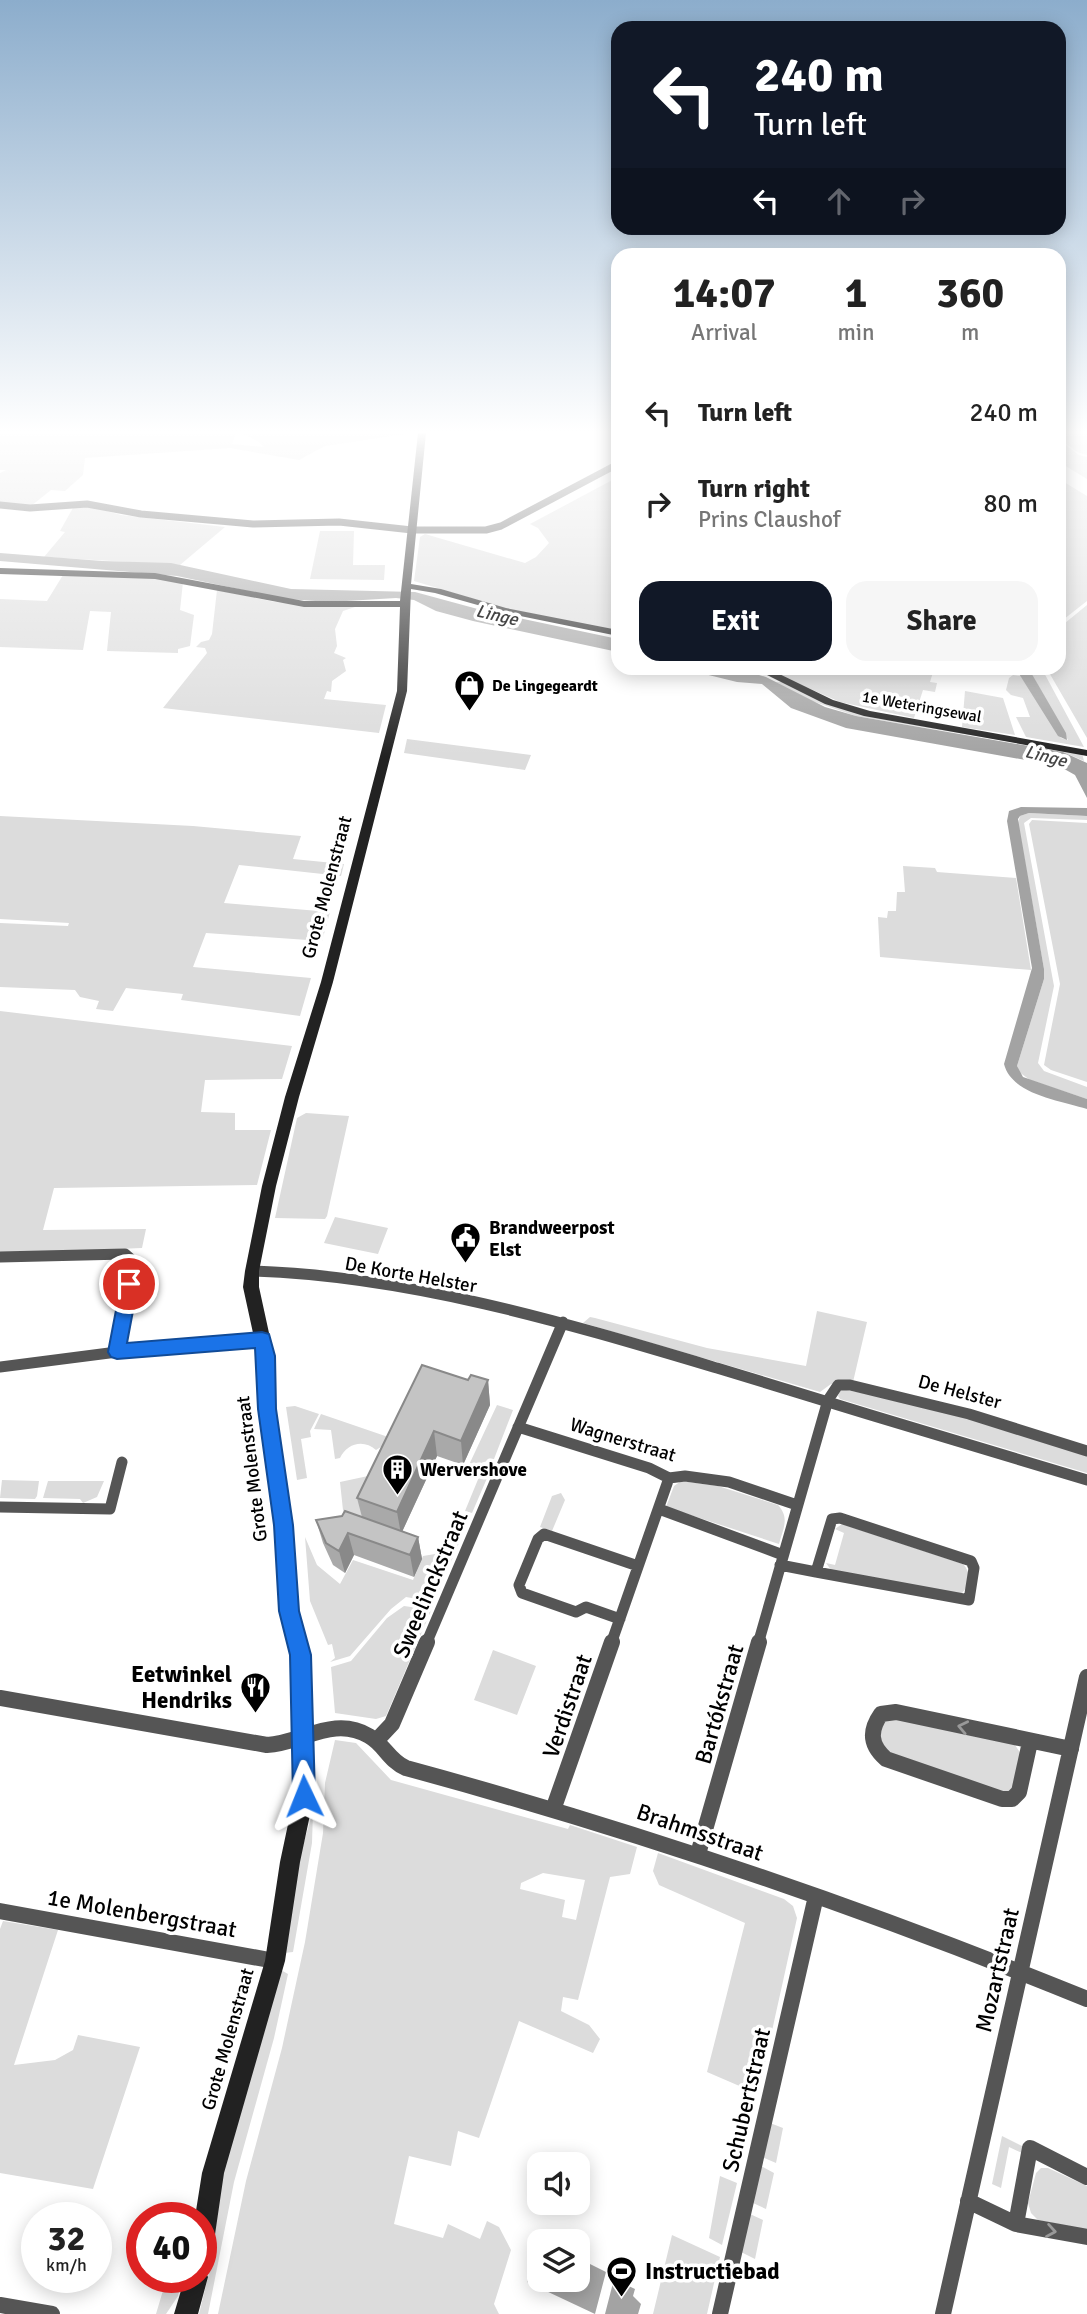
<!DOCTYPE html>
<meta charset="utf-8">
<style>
body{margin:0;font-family:Signika,sans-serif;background:#f6f6f6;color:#222;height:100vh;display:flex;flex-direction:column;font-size:26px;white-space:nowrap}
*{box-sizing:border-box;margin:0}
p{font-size:23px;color:#767676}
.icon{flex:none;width:38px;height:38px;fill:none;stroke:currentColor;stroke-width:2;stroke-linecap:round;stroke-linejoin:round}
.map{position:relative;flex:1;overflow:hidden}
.panel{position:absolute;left:611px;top:248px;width:455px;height:427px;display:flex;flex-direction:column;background:#fff;border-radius:21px;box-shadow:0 4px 18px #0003}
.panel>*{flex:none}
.guide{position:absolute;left:611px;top:21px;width:455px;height:214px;border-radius:21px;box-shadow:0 4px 18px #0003;background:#111827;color:#fff;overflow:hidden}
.tools{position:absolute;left:527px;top:2152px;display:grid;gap:14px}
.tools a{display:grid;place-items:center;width:63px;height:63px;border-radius:14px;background:#fff;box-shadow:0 4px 18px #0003;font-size:35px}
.speed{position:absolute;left:21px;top:2202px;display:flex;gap:14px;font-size:35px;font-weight:700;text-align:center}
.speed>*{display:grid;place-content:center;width:91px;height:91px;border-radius:50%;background:#fff;box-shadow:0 4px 18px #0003;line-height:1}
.speed small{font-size:18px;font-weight:400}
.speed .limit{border:10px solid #d22;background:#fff;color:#111}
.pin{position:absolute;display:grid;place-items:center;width:60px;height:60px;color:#fff;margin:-30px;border:4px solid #fff;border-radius:50%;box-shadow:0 2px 7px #0007}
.me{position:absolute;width:77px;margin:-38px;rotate:358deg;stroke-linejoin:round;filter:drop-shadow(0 0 5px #0008)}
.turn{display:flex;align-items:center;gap:24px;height:147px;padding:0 28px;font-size:32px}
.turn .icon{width:91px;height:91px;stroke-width:2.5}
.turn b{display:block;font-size:49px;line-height:60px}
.lanes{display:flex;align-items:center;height:66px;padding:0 28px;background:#0003;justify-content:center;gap:35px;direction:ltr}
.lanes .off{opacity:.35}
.eta{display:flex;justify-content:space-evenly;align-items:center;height:119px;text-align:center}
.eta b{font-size:42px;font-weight:800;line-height:49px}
.primary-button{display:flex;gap:14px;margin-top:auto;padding:14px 28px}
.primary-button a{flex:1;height:80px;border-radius:21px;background:#111827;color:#fff;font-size:28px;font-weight:800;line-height:80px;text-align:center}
.primary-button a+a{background:#f6f6f6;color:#222}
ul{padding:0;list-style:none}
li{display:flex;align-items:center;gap:21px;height:91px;padding:0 28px}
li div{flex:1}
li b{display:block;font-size:26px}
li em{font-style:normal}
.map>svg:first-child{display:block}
</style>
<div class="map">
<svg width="1087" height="2314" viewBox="0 0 1087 2314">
<rect width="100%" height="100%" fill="#fff"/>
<path fill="#dcdcdc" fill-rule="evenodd" d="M 0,433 L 236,433 L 232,444 L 264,447 L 259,442 L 242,433 L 412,433 L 325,446 L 299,460 L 230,448 L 85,458 L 83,475 L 65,491 L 51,490 L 31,506 L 0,504 L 0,473 L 6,470 L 0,470 Z
M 1059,433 L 1087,433 L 1087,455 L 1077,452 L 1059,438 Z
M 1059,440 L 1079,455 L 1087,457 L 1087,479 L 1059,462 Z
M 618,477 L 618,631 L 504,608 L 414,581 L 420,537 L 425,534 L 525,563 L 536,557 L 549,543 L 538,528 L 530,524 Z
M 1059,479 L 1087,496 L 1087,601 L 1059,623 Z
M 85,505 L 121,515 L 225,527 L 180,565 L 44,557 L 65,532 L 60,531 L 74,506 Z
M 320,531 L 354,531 L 353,565 L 385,565 L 384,580 L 310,579 Z
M 63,575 L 144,577 L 183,582 L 180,610 L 194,615 L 190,646 L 178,649 L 178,653 L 107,651 L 111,612 L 90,611 L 83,650 L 0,647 L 0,599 L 47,601 Z
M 217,590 L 275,602 L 358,606 L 343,611 L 335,629 L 337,646 L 334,653 L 346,658 L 343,660 L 346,671 L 332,681 L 331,692 L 327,691 L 324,699 L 386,705 L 379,733 L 163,708 L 207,653 L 205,648 L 196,647 L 201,642 L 209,640 L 212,634 Z
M 1087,605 L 1087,738 L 1047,669 L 1059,668 L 1059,628 Z
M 765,669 L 934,669 L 930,682 L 937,683 L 935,692 L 923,690 L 914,718 L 840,702 Z
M 1029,669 L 1042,669 L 1084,747 L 1026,737 L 1016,717 L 1030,717 L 1023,698 L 1011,695 L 1006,690 L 1009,678 L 1013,675 L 1021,676 L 1061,738 L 1068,740 Z
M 775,682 L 783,682 L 837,707 L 1082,753 L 1084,761 L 1063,752 L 1040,747 L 856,716 L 812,701 Z
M 965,691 L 1003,698 L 1015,735 L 962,727 Z
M 407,739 L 531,755 L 525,770 L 404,753 Z
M 1029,813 L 1087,816 L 1087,820 L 1031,818 L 1024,823 L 1054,986 L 1038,1063 L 1044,1071 L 1087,1087 L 1087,1099 L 1030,1080 L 1019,1072 L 1017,1066 L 1044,979 L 1044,969 L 1018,823 L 1020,816 Z
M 0,816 L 193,826 L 301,836 L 293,859 L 344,864 L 341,876 L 239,865 L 224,903 L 330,912 L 322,941 L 206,933 L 193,967 L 311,978 L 300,1016 L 181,1000 L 183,994 L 126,988 L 113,1011 L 96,1009 L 99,1001 L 80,997 L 75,990 L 0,987 L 0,923 L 68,926 L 69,923 L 0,919 Z
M 1032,820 L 1087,823 L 1087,1082 L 1051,1070 L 1044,1065 L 1060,984 L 1029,824 Z
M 903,866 L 935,868 L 937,872 L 1016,878 L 1031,970 L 880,957 L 878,917 L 887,918 L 888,911 L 896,911 L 897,892 L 905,892 Z
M 0,1011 L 292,1046 L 282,1079 L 205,1080 L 201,1112 L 235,1113 L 235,1130 L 271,1130 L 257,1185 L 54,1188 L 43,1230 L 146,1229 L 142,1248 L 0,1254 Z
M 306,1113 L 349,1116 L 327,1216 L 325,1219 L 275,1218 L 297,1118 Z
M 335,1217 L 388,1228 L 378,1254 L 324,1243 Z
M 817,1311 L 867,1322 L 853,1382 L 831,1384 L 820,1392 L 583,1323 L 590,1317 L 595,1318 L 707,1348 L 806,1366 Z
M 841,1389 L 952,1410 L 1087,1454 L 1087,1473 L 840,1399 L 838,1396 Z
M 497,1405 L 513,1410 L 494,1459 L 468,1467 Z
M 295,1406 L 319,1414 L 310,1431 L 311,1437 L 301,1439 L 307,1478 L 297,1480 L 286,1407 Z
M 321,1414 L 394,1439 L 376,1450 C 364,1439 347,1443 340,1458 L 335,1459 L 331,1430 L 314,1429 Z
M 387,1448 L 392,1450 L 355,1534 L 345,1529 L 340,1482 L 368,1476 L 380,1459 L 378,1453 Z
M 494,1462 L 472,1513 L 465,1511 L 479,1477 L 448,1464 L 466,1470 Z
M 2,1480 L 39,1481 L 37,1496 L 35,1499 L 0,1498 Z
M 48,1481 L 104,1481 L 97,1497 L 83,1503 L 80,1499 L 43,1498 Z
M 681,1481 L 718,1486 L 778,1505 C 790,1518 783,1529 779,1544 L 666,1507 L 674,1486 Z
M 561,1493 L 565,1500 L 552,1531 L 540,1527 L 552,1496 Z
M 460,1522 L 467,1524 L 434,1602 L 406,1597 L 391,1609 L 350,1656 L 330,1662 L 335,1658 L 332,1644 L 328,1645 L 310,1601 L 305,1537 L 317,1565 L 340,1584 L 353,1560 L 413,1580 L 423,1556 L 435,1554 L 444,1557 Z
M 842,1524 L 963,1564 C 972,1574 970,1585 961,1594 L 831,1570 L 826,1563 L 835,1565 L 844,1533 L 835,1529 Z
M 414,1602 L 433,1606 L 386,1716 L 376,1719 L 335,1713 L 331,1667 L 351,1661 L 387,1618 L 404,1606 L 411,1607 Z
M 493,1650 L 536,1666 L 517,1715 L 474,1700 Z
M 888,1717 L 1013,1742 L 1021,1754 L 1013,1787 L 1009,1793 L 1000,1793 L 886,1752 L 878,1731 Z
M 335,1740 L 356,1743 L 391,1780 L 568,1829 L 570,1825 L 637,1847 L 630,1874 L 610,1877 L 578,2000 L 563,1997 L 561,2011 L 589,2025 L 600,2039 L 593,2053 L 519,2021 L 479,2138 L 458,2131 L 451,2166 L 409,2156 L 394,2224 L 443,2238 L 448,2224 L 480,2239 L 487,2221 L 499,2227 L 511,2250 L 494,2304 L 499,2314 L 218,2314 L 246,2181 L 282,2048 L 305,1942 L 323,1833 L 325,1783 ZM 543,1873 L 585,1880 L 576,1920 L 562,1917 L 565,1900 L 520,1889 L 521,1883 Z
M 313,1811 L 312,1843 L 293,1952 L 284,1953 L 301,1852 Z
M 658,1853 L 784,1899 L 793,1906 L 797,1918 L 758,2094 L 707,2072 L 745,1923 L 659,1885 L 653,1871 Z
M 3,1921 L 58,1930 L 14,2065 L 55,2060 L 73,2050 L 78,2035 L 140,2047 L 93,2189 L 0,2173 L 0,1929 Z
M 281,1970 L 288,1974 L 274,2038 L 234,2182 L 208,2314 L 199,2314 L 210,2269 L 223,2173 Z
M 770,2123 L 783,2128 L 776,2163 L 762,2157 Z
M 1002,2136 L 1024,2147 L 1022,2153 L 1009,2147 L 1001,2188 L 992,2184 Z
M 761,2166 L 774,2173 L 766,2209 L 753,2203 Z
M 1041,2168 L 1048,2168 L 1087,2186 L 1087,2230 L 1038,2220 L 1031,2213 L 1028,2203 L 1036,2173 Z
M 720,2176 L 737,2183 L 722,2245 L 709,2238 Z
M 750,2214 L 763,2220 L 755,2259 L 741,2252 Z
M 672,2235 L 720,2257 L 707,2314 L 653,2314 Z
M 167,2277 L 183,2277 L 178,2296 L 166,2314 L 156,2314 Z"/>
<path fill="#a3a3a3" d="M 0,553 L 102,561 L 171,563 L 291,589 L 415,592 L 485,611 L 618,639 L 618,652 L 473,621 L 436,611 L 414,600 L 396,598 L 330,602 L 286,599 L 177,576 L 0,561 Z
M 684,669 L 739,669 L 766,677 L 825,707 L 856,716 L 1063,752 L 1087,763 L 1087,798 L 1075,775 L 1059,766 L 846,728 L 791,708 L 762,684 L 737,682 Z
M 1016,669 L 1029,669 L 1066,733 L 1067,740 L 1058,736 Z
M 1021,807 L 1087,808 L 1087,816 L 1029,813 L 1020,816 L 1018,819 L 1044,969 L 1044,979 L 1017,1066 L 1023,1077 L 1087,1099 L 1087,1109 C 1060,1100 1012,1095 1004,1064 L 1032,968 L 1007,821 L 1009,811 Z
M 539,2243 L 539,2280 L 578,2280 L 578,2258 L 606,2272 L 595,2314 L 527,2282 Z
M 614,2279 L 635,2289 L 633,2296 L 641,2304 L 638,2314 L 605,2314 Z"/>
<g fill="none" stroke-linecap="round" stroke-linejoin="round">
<path stroke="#555" stroke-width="7" d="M 0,505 L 30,508 L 87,504 L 141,514 L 253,524 L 339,522 L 412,530 L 486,530 L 501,526 L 618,464"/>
<path stroke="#555" stroke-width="11" d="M 0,1257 L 125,1254 L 133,1261 L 117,1352
M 252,1271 C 410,1276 566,1323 717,1368 C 840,1406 964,1443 1087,1480
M 0,1367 L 117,1352 L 262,1340
M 518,1427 L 649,1468 L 669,1478 L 685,1476 L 729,1482 L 797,1505
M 0,1507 L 110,1509 L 122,1462
M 659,1509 L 783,1555
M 840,1518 L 971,1561 L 974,1568 L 969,1600 L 816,1572 L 832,1519 Z
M 780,1565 L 816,1572
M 620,1619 L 586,1607 L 576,1612 L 522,1593 L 519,1585 L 538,1539 L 544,1534 L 638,1566
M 426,1644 L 563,1322
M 611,1644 L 669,1478
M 758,1644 L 828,1400 L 838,1385 L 850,1385 L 969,1414 L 1087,1451"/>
<path stroke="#555" stroke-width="16" d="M 0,1698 L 267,1745 C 302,1743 334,1715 369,1736 C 384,1744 389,1761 406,1768 C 638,1831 864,1908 1087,1999
M 376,1741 L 392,1724 L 427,1642
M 1030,1742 L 1019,1792 L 1012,1799 L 1002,1799 L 886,1759 C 870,1745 869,1731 881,1714 L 896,1712 L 1071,1749
M 554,1807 L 612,1642
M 698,1854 L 759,1642
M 0,1911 L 275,1961
M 968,2201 L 1016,2224 L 1030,2148 L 1087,2177
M 1016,2224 L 1087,2237
M 0,2305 L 52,2314
M 720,2314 L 816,1896
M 943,2314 L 1087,1677"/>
<path fill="#222" fill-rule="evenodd" d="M 418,433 L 426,433 L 411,584 L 441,589 L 506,608 L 618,630 L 618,636 L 506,613 L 435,593 L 411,589 L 407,691 L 333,982 L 299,1097 L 276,1186 L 259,1271 L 259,1287 L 274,1356 L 275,1409 L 293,1525 L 298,1611 L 309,1655 L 314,1796 L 300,1862 L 285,1961 L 224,2173 L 212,2255 L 209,2263 L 201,2266 L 201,2217 L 195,2217 L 202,2173 L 265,1961 L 280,1862 L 294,1796 L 291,1655 L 280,1611 L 275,1525 L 259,1409 L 258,1356 L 243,1287 L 245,1271 L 262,1186 L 285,1097 L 321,982 L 397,691 L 400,607 L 304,607 L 155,579 L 0,574 L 0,568 L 155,573 L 304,601 L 400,601 Z
M 753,668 L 767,668 L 833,700 L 870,711 L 1087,750 L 1087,756 L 864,716 L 825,704 Z
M 201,2268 L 204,2269 L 208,2277 L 198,2314 L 174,2314 L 185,2277 L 201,2277 Z"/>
</g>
<path fill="#a9a9a9" d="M 468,1380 L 488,1380 L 490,1405 L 463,1465 L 437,1456 L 402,1532 L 418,1537 L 422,1559 L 414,1577 L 354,1555 L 345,1573 L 333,1565 L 323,1543 L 316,1520 L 362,1517 L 357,1498 Z"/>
<path fill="#898989" d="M 488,1380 L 490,1405 L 463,1465 L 461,1441 Z
M 434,1431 L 437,1456 L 401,1534 L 397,1512 Z
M 348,1533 L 354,1555 L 345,1573 L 339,1551 Z
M 418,1537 L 422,1559 L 414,1577 L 410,1555 Z"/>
<path fill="#c4c4c4" stroke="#898989" stroke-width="2" d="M 422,1365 L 468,1380 L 471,1375 L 488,1380 L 461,1441 L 434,1431 L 397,1512 L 357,1498 Z
M 345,1511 L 418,1537 L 410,1555 L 348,1533 L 339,1551 L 326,1543 L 316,1520 L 342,1516 Z"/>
<defs><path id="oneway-chevron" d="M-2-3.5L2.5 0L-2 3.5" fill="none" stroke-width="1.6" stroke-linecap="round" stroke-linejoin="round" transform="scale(1.75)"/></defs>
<g stroke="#999">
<use href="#oneway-chevron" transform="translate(963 1727) rotate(-168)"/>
<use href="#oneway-chevron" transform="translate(1051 2231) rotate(10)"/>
</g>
<linearGradient id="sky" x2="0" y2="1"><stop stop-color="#8cadcc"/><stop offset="0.57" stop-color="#fff"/><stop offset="1" stop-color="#fff" stop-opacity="0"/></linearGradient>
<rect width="1087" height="757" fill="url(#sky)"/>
<path fill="#1a73e8" stroke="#114b97" stroke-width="2" d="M 129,1277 L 135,1279 L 138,1284 L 127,1343 L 262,1332 L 269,1334 L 275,1356 L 276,1409 L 293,1525 L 299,1611 L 311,1655 L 315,1796 L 312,1803 L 304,1807 L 296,1803 L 293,1796 L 290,1655 L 279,1611 L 274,1525 L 258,1409 L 255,1348 L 117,1359 L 111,1357 L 108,1352 L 121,1284 L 123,1279 Z"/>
<defs>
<symbol id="shop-pin" viewBox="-11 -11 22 30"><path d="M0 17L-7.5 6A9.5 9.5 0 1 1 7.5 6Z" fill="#000" stroke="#fff"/><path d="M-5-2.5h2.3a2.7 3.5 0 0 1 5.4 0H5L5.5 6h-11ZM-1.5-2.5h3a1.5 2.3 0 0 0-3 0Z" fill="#fff"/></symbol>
<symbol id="civic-pin" viewBox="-11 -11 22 30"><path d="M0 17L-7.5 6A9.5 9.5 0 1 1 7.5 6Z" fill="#000" stroke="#fff"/><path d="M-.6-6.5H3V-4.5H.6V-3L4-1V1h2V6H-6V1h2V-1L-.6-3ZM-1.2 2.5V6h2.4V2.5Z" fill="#fff"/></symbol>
<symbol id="building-pin" viewBox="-11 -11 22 30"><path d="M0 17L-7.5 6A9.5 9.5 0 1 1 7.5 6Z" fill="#000" stroke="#fff"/><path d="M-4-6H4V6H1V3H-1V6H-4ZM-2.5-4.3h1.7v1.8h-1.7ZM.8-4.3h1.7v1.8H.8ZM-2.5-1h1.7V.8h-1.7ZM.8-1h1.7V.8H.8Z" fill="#fff"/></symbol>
<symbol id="restaurant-pin" viewBox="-11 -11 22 30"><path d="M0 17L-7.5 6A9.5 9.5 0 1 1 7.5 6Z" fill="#000" stroke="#fff"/><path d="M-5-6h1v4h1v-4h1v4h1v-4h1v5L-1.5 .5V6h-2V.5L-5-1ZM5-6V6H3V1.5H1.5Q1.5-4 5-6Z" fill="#fff"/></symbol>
<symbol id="stadium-pin" viewBox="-11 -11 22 30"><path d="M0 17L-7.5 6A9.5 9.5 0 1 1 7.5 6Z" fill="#000" stroke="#fff"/><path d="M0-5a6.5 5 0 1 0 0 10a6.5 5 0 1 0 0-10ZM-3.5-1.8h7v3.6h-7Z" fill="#fff"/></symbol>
</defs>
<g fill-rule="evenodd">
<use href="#shop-pin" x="452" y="668" width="35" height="47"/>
<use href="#civic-pin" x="448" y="1220" width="35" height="47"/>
<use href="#building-pin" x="380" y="1452" width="35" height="47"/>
<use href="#restaurant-pin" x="238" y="1670" width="35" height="47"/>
<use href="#stadium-pin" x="604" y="2254" width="35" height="47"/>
</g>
<g text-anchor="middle" stroke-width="7" stroke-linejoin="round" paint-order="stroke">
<g font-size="16" font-weight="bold" fill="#000" stroke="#fff" text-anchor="start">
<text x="492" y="691">De Lingegeardt</text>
</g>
<g font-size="16" fill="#000" stroke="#fff">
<text transform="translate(922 706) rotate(10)" y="6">1e Weteringsewal</text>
</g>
<g font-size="18" font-style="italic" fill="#444" stroke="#fff">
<text transform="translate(497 615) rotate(13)" y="6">Linge</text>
<text transform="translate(1046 756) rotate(14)" y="6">Linge</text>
</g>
<g font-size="19" fill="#000" stroke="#fff">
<text transform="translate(326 887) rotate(-75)" y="7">Grote Molenstraat</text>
<text transform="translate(411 1274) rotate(10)" y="7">De Korte Helster</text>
<text transform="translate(960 1391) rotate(15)" y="7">De Helster</text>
<text transform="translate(623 1439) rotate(17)" y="7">Wagnerstraat</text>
<text transform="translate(251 1469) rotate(-97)" y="7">Grote Molenstraat</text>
<text transform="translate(227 2039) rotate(-74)" y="7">Grote Molenstraat</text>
</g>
<g font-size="19" font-weight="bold" fill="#000" stroke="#fff" text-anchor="start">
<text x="489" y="1234">Brandweerpost<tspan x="489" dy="22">Elst</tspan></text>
<text x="420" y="1476">Wervershove</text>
</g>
<g font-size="23" fill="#000" stroke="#fff">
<text transform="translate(430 1584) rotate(-67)" y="8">Sweelinckstraat</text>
<text transform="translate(719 1704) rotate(-74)" y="8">Bartókstraat</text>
<text transform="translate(567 1706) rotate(-71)" y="8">Verdistraat</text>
<text transform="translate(700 1832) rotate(19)" y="8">Brahmsstraat</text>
<text transform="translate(142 1913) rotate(10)" y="8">1e Molenbergstraat</text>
<text transform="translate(997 1970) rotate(-77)" y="8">Mozartstraat</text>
<text transform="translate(746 2100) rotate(-77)" y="8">Schubertstraat</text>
</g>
<g font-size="23" font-weight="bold" fill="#000" stroke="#fff" text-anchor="end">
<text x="232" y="1682">Eetwinkel<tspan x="232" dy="26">Hendriks</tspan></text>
<text x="645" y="2279" text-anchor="start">Instructiebad</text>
</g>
</g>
</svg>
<div class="tools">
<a><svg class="icon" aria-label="sound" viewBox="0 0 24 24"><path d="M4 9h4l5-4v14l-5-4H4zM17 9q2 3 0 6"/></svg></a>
<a><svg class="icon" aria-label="layers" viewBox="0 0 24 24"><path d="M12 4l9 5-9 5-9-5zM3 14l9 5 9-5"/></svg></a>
</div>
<div class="speed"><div>32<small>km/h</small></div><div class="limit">40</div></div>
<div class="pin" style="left:129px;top:1284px;background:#d93025"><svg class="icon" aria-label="arrive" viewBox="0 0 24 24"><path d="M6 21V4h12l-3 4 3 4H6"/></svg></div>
<svg class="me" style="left:304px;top:1796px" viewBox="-20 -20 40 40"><path d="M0-17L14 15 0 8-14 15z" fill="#1a73e8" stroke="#fff" stroke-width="4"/></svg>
<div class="guide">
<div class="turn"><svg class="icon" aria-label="left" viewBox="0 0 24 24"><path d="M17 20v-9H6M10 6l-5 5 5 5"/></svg><div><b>240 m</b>Turn left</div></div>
<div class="lanes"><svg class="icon" aria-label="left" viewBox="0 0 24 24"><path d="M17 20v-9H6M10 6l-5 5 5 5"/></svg><svg class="icon off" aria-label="ahead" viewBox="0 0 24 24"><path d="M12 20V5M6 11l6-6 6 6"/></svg><svg class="icon off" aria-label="right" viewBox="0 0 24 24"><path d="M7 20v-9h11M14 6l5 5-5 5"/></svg></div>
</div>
<section class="panel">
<div class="eta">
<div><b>14:07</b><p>Arrival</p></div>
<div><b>1</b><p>min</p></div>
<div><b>360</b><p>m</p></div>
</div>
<ul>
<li><svg class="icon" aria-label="left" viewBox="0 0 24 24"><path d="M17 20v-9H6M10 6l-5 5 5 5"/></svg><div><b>Turn left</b></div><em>240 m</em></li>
<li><svg class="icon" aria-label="right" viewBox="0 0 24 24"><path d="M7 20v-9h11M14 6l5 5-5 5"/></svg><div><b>Turn right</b><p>Prins Claushof</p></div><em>80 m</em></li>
</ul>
<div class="primary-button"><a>Exit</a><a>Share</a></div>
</section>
</div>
